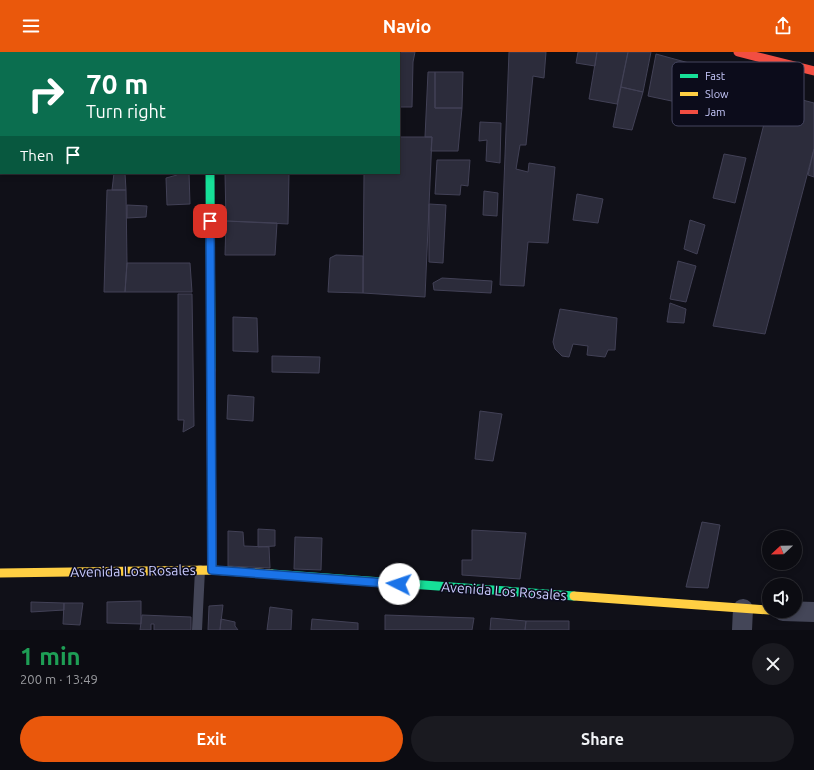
<!DOCTYPE html>
<meta charset="utf-8">
<style>
body{margin:0;font-family:Ubuntu,sans-serif;background:#1a1a20;color:#f1f3f6;height:100vh;display:flex;flex-direction:column;font-size:15px;white-space:nowrap}
*{box-sizing:border-box;margin:0}
p{font-size:13px;color:#9a9b9f}
.icon{flex:none;width:22px;height:22px;fill:none;stroke:currentColor;stroke-width:2;stroke-linecap:round;stroke-linejoin:round}
.map{position:relative;height:578px;overflow:hidden}
.details{display:flex;flex-direction:column;background:#0c0c12;flex:1}
.details>*{flex:none}
.banner{position:absolute;left:0px;top:0px;width:400px;height:122px;box-shadow:0 2px 6px #0003,0 0 0 1px #2c2c32;background:#0b6e4f;color:#fff;overflow:hidden}
.needle{width:26px;rotate:248deg}
.buttons{position:absolute;left:762px;top:478px;display:grid;gap:8px}
.buttons a{display:grid;place-items:center;width:40px;height:40px;border-radius:50%;background:#0c0c12;box-shadow:0 2px 6px #0003,0 0 0 1px #2c2c32;font-size:20px}
.pin{position:absolute;display:grid;place-items:center;width:34px;height:34px;color:#fff;margin:-17px;border-radius:8px;box-shadow:0 2px 6px #0006}
.me{position:absolute;width:44px;margin:-22px;rotate:274deg;stroke-linejoin:round;filter:drop-shadow(0 0 3px #0008)}
.turn{display:flex;align-items:center;gap:14px;height:84px;padding:0 20px;font-size:18px}
.turn .icon{width:52px;height:52px;stroke-width:2.5}
.turn b{display:block;font-size:28px;line-height:34px}
.then{display:flex;align-items:center;height:38px;padding:0 20px;background:#0003;gap:8px;font-size:15px}
.round{display:grid;place-items:center;flex:none;width:42px;height:42px;border-radius:21px;background:#1a1a20}
.summary{display:flex;align-items:center;justify-content:space-between;height:68px;padding:0 20px}
h1{font-size:24px;font-weight:600;line-height:30px;color:#1e9e55}
.primary-button{display:flex;gap:8px;margin-top:auto;padding:8px 20px}
.primary-button a{flex:1;height:46px;border-radius:24px;background:#ea580c;color:#fff;font-size:16px;font-weight:600;line-height:46px;text-align:center}
.primary-button a+a{background:#1a1a20;color:#f1f3f6}
header{display:flex;justify-content:space-between;align-items:center;height:52px;padding:0 20px;background:#ea580c;color:#fff;font-size:18px;font-weight:600}
.map>svg:first-child{display:block}
</style>
<header><svg class="icon" aria-label="menu" viewBox="0 0 24 24"><path d="M4 6h16M4 12h16M4 18h16"/></svg>Navio<svg class="icon" aria-label="share" viewBox="0 0 24 24"><path d="M12 15V3M7 8l5-5 5 5M5 13v7h14v-7"/></svg></header>
<div class="map">
<svg width="814" height="578" viewBox="0 0 814 578">
<rect width="100%" height="100%" fill="#101018"/>
<path fill="#2c2c3b" stroke="#424156" d="M 224,0 L 291,0 L 291,1 Z
M 398,0 L 415,0 L 413,10 L 412,55 L 399,55 Z
M 509,0 L 546,0 L 544,26 L 533,24 L 526,93 L 520,93 L 516,117 L 528,120 L 529,111 L 555,115 L 548,191 L 528,190 L 524,234 L 500,233 Z
M 578,0 L 597,0 L 595,14 L 576,11 Z
M 597,0 L 628,0 L 617,52 L 589,47 Z
M 628,0 L 651,0 L 643,40 L 621,35 Z
M 656,2 L 689,11 L 681,51 L 648,44 Z
M 428,20 L 435,20 L 435,56 L 462,56 L 458,99 L 431,99 L 432,85 L 425,85 Z
M 435,20 L 463,20 L 462,56 L 435,56 Z
M 621,35 L 643,40 L 632,78 L 613,75 Z
M 772,40 L 814,51 L 814,97 L 765,282 L 713,274 Z
M 480,70 L 501,71 L 500,111 L 486,109 L 487,88 L 479,89 Z
M 399,85 L 432,85 L 425,245 L 363,241 L 364,121 L 399,121 Z
M 814,97 L 814,125 L 808,123 Z
M 724,102 L 746,106 L 735,151 L 713,146 Z
M 437,108 L 470,108 L 468,134 L 461,133 L 460,143 L 435,142 Z
M 114,121 L 125,121 L 126,138 L 112,138 Z
M 177,121 L 189,121 L 190,152 L 167,153 L 166,126 L 177,123 Z
M 225,121 L 289,121 L 288,172 L 226,169 Z
M 107,138 L 126,138 L 127,211 L 125,240 L 104,240 Z
M 484,139 L 498,141 L 497,164 L 483,163 Z
M 577,142 L 603,147 L 598,171 L 573,168 Z
M 429,152 L 446,153 L 443,211 L 429,210 Z
M 127,153 L 147,154 L 146,165 L 127,166 Z
M 690,168 L 705,173 L 697,202 L 684,197 Z
M 226,169 L 277,171 L 275,203 L 225,203 Z
M 336,203 L 363,204 L 363,241 L 328,240 L 330,206 Z
M 678,209 L 696,214 L 686,250 L 670,247 Z
M 127,211 L 190,211 L 192,240 L 125,240 Z
M 442,226 L 492,229 L 491,241 L 434,238 L 433,231 Z
M 178,242 L 192,242 L 194,374 L 183,380 L 184,368 L 178,368 Z
M 670,251 L 686,257 L 684,271 L 667,270 Z
M 560,257 L 617,266 L 615,298 L 608,298 L 605,305 L 587,303 L 588,294 L 573,292 L 569,305 L 562,304 L 555,297 L 553,290 Z
M 233,265 L 257,266 L 258,300 L 233,299 Z
M 272,304 L 320,305 L 319,321 L 272,320 Z
M 228,343 L 254,345 L 253,369 L 227,367 Z
M 480,359 L 502,362 L 493,409 L 475,407 Z
M 702,470 L 720,473 L 708,536 L 686,535 Z
M 258,477 L 275,478 L 275,494 L 258,495 Z
M 472,478 L 526,481 L 520,527 L 462,523 L 462,508 L 472,508 Z
M 228,479 L 243,480 L 244,494 L 269,495 L 270,516 L 228,514 Z
M 295,485 L 322,486 L 321,518 L 294,517 Z
M 141,549 L 141,572 L 107,571 L 107,550 Z
M 31,550 L 64,551 L 64,558 L 31,560 Z
M 64,551 L 83,551 L 80,573 L 63,572 Z
M 223,553 L 220,578 L 208,578 L 209,554 Z
M 270,555 L 292,558 L 291,578 L 267,578 Z
M 142,563 L 191,565 L 191,578 L 154,578 L 154,572 L 151,572 L 151,578 L 140,578 Z
M 385,563 L 474,566 L 472,578 L 385,578 Z
M 491,566 L 526,569 L 525,578 L 490,578 Z
M 221,567 L 235,570 L 235,574 L 238,578 L 220,578 Z
M 312,567 L 358,571 L 358,578 L 311,578 Z
M 526,569 L 569,569 L 569,578 L 525,578 Z"/>
<g fill="none" stroke-linecap="round" stroke-linejoin="round">
<path stroke="#444658" stroke-width="10" d="M 197,578 L 200,518"/>
<path stroke="#444658" stroke-width="20" d="M 209,0 L 209,1
M 783,559 L 814,560
M 742,578 L 743,557"/>
<path stroke="#16e098" stroke-width="9" d="M 210,121 L 211,318
M 272,522 L 574,544"/>
<path stroke="#ffcf43" stroke-width="9" d="M 0,521 L 212,518 L 272,522
M 574,544 L 769,558"/>
<path stroke="#f24e42" stroke-width="9" d="M 738,0 L 814,19
M 211,318 L 212,518"/>
</g>
<g fill="none" stroke-linecap="round" stroke-linejoin="round">
<defs>
<path id="route" d="M 210,169 L 212,518 L 399,532"/>
</defs>
<use href="#route" stroke="#114b97" stroke-width="10"/>
<use href="#route" stroke="#1a73e8" stroke-width="7"/>
</g>
<g text-anchor="middle" stroke-width="3.5" stroke-linejoin="round" paint-order="stroke">
<g font-size="14" fill="#c8cafd" stroke="#0c0c1b">
<text transform="translate(133 519) rotate(-1)" y="5">Avenida Los Rosales</text>
<text transform="translate(504 539) rotate(4)" y="5">Avenida Los Rosales</text>
</g>
</g>
<rect x="672" y="10" width="132" height="64" rx="6" fill="#0c0c1b" stroke="#44455f" stroke-width="1"/>
<rect x="680" y="22" width="18" height="4" fill="#16e098"/>
<rect x="680" y="40" width="18" height="4" fill="#ffcf43"/>
<rect x="680" y="58" width="18" height="4" fill="#f24e42"/>
<g font-size="11" fill="#c8cafd">
<text x="705" y="28">Fast</text>
<text x="705" y="46">Slow</text>
<text x="705" y="64">Jam</text>
</g>
</svg>
<div class="buttons">
<a><svg class="needle" viewBox="-14 -14 28 28"><path d="M0-13l5 13h-10z" fill="#e53935"/><path d="M0 13l5-13h-10z" fill="#9a9b9f"/></svg></a>
<a><svg class="icon" aria-label="sound" viewBox="0 0 24 24"><path d="M4 9h4l5-4v14l-5-4H4zM17 9q2 3 0 6"/></svg></a>
</div>
<div class="pin" style="left:210px;top:169px;background:#d93025"><svg class="icon" aria-label="arrive" viewBox="0 0 24 24"><path d="M6 21V4h12l-3 4 3 4H6"/></svg></div>
<svg class="me" style="left:399px;top:532px" viewBox="-20 -20 40 40"><circle r="19" fill="#fff"/><path d="M0-13L10 11 0 6-10 11z" fill="#1a73e8"/></svg>
<div class="banner">
<div class="turn"><svg class="icon" aria-label="right" viewBox="0 0 24 24"><path d="M7 20v-9h11M14 6l5 5-5 5"/></svg><div><b>70 m</b>Turn right</div></div>
<div class="then">Then<svg class="icon" aria-label="arrive" viewBox="0 0 24 24"><path d="M6 21V4h12l-3 4 3 4H6"/></svg></div>
</div>
</div>
<section class="details">
<div class="summary"><div><h1>1 min</h1><p>200 m · 13:49</p></div><a class="round"><svg class="icon" aria-label="close" viewBox="0 0 24 24"><path d="M6 6l12 12M18 6L6 18"/></svg></a></div>
<div class="primary-button"><a>Exit</a><a>Share</a></div>
</section>
